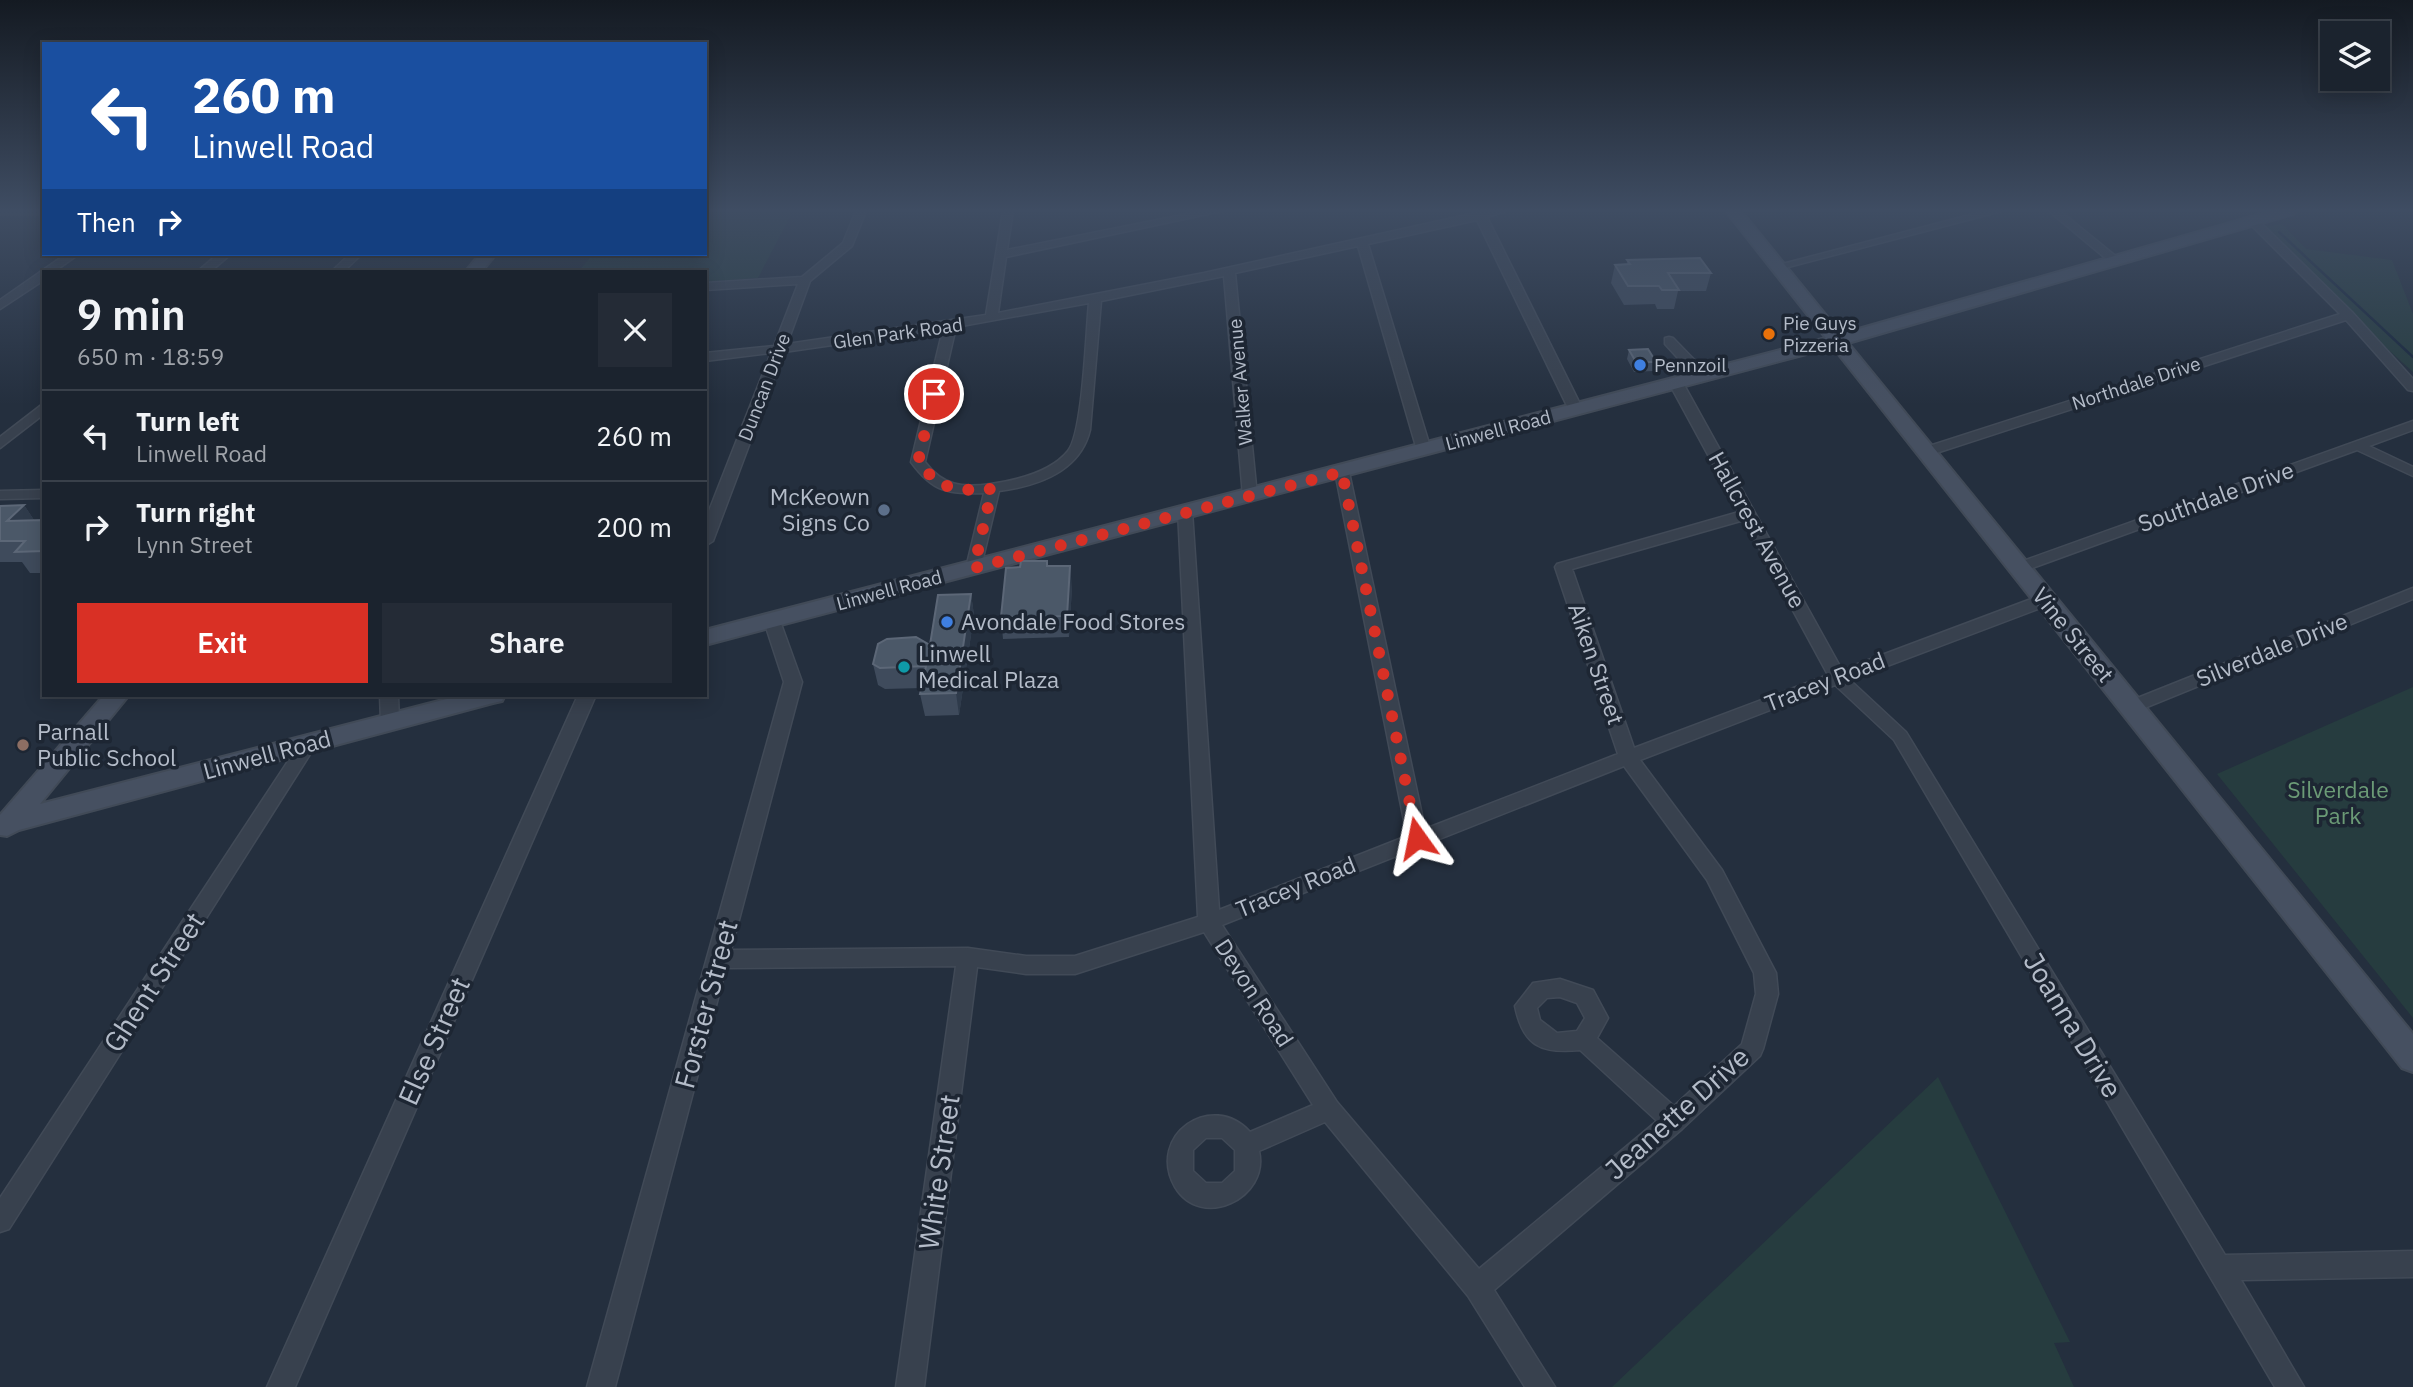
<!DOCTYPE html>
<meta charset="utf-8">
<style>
body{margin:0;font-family:"IBM Plex Sans",sans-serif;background:#242b36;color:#f1f3f6;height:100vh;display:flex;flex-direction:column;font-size:26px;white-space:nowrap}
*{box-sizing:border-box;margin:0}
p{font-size:23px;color:#a0a4aa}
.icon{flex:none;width:38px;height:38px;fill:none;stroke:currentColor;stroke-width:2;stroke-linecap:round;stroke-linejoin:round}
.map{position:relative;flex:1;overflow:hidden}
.panel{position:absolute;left:42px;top:270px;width:665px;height:427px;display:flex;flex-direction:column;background:#1b232e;border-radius:0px;box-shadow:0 4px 18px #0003,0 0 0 2px #39404a}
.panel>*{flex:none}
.guide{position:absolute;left:42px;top:42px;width:665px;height:214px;border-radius:0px;box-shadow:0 4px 18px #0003,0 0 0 2px #39404a;background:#1a4fa0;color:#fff;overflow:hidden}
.tools{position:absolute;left:2320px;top:21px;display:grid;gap:14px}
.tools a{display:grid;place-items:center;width:70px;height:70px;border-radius:0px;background:#1b232e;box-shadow:0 4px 18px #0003,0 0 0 2px #39404a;font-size:35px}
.pin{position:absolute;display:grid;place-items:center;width:60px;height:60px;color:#fff;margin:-30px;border:4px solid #fff;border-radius:50%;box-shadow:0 2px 7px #0007}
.me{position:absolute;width:77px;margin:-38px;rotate:348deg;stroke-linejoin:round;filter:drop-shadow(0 0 5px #0008)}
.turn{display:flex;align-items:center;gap:24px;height:147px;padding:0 35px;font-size:32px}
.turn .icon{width:91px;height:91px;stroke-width:2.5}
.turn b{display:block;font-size:49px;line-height:60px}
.then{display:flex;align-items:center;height:66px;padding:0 35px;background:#0003;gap:14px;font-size:26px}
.round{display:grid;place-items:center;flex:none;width:74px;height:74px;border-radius:0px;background:#242b36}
.overview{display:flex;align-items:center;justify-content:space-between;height:119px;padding:0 35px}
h1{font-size:42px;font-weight:600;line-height:52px}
.cta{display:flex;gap:14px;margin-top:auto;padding:14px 35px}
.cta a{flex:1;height:80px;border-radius:0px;background:#d93025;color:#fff;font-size:28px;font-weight:600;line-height:80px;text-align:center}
.cta a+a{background:#242b36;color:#f1f3f6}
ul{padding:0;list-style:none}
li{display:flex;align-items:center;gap:21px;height:91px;padding:0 35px;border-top:2px solid #39404a}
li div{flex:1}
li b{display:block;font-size:26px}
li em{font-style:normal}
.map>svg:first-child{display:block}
</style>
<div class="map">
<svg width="2413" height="1387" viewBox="0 0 2413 1387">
<rect width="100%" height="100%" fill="#242f3e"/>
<path fill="#263c3f" d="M 705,211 L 793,211 L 758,278 L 705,282 L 705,271 L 579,271 L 593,254 L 705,254 Z
M 2282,224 L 2306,249 L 2392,260 L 2413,314 L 2413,372 L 2283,255 L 2261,227 Z
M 2413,687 L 2413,1018 L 2217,774 Z
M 1938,1077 L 2070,1342 L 2054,1343 L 2074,1387 L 1612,1387 Z"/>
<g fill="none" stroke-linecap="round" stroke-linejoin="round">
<path stroke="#17263c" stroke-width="2.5" d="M 2279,232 L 2413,357"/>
<defs>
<path id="street" d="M 0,211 L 43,211 L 38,214 L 0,214 Z
M 856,211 L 866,211 L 852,246 L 810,281 L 787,344 L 986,315 L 1003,211 L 1013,211 L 1007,250 L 1202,211 L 1222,211 L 1006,257 L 998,313 L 1204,273 L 1480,212 L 1506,211 L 1487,217 L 1583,410 L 1576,414 L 1569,410 L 1477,220 L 1368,244 L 1431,450 L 1429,453 L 1424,454 L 1417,450 L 1358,246 L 1235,273 L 1257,496 L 1255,499 L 1245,499 L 1243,496 L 1224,276 L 1101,301 L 1090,430 C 1080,472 1037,486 999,491 L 980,571 L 974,573 L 966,568 L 984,493 C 947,494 933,492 911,462 L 943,329 L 784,352 L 713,541 L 705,546 L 705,521 L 771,353 L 705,361 L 705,353 L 774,346 L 798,284 L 705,290 L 705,283 L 802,277 L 843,243 ZM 1089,303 C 1086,331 1083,433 1068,451 C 1051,472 1018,480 991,484 C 962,488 943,486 925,462 L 956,327 Z
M 1985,211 L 2002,211 L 1777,270 L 1771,267 Z
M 2049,211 L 2060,211 L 2118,258 L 2118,262 L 2110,262 Z
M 2249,219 L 2257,219 L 2352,312 L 2413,379 L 2413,391 L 2408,390 L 2346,320 L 1930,455 L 1920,455 L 1920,449 L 2340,314 L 2249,223 Z
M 66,254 L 79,254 L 55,271 L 44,271 L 44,280 L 0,309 L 0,300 Z
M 218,254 L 231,254 L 211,271 L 198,271 Z
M 350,254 L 362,254 L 344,271 L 332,271 Z
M 1669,337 L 1673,338 L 1707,373 L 1707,379 L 1697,379 L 1665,344 L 1665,338 Z
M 1676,379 L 1683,383 L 1842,670 L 2039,596 L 2051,596 L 2053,600 L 2051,604 L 1850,680 L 1906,732 L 2225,1255 L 2413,1251 L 2413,1277 L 2241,1280 L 2304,1387 L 2275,1387 L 1894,740 L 1835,685 L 1640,760 L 1722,870 L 1776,973 L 1778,994 L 1763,1049 L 1760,1056 L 1682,1129 L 1494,1290 L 1555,1387 L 1525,1387 L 1468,1296 L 1325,1122 L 1259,1151 C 1270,1198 1201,1231 1175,1187 C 1146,1135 1212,1090 1250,1132 L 1313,1105 L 1204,932 L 1075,974 L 1026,974 L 977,967 L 924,1387 L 896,1387 L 956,966 L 726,968 L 615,1387 L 587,1387 L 784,682 L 764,621 L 766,617 L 772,616 L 780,621 L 802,682 L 731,950 L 968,948 L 1026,956 L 1075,956 L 1198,917 L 1178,511 L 1180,508 L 1185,507 L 1192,511 L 1219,910 L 1407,836 L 1335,472 L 1337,469 L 1342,468 L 1349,472 L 1425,829 L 1618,754 L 1555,567 L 1557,564 L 1739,512 L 1669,383 ZM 1744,520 L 1828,675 L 1634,748 L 1572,569 ZM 1624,766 L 1707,880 L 1754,973 L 1756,994 L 1742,1044 L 1674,1106 L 1597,1038 L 1608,1018 L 1593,990 L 1560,979 L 1533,983 L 1515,1006 C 1523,1046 1541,1054 1580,1050 L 1657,1121 L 1479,1269 L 1337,1102 L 1222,925 ZM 1560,997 L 1577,1003 L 1585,1018 L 1577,1031 L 1557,1033 L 1540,1020 L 1537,1008 L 1547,998 ZM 1206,1138 L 1222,1138 L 1235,1150 L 1235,1171 L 1222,1183 L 1206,1183 L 1193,1171 L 1193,1150 Z
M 44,403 L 44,414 L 0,448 L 0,437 Z
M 2413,421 L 2413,430 L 2369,446 L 2413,467 L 2413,476 L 2357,450 L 2024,571 L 2018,573 L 2010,568 L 2012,565 Z
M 44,490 L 44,498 L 0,499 L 0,491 Z
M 2413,588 L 2413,599 L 2137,711 L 2125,711 L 2122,707 L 2125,703 Z
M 380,695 L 398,695 L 399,722 L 396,726 L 384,726 L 381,722 Z
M 578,695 L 596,695 L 295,1387 L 267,1387 Z
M 308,738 L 314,740 L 317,744 L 314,748 L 9,1229 L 0,1232 L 0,1198 L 302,740 Z"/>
<path id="secondary" d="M 1726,211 L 1741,211 L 1841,334 L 2272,211 L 2295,211 L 2293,214 L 1848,343 L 2413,1034 L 2413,1072 L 2402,1068 L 1833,347 L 705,645 L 705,630 L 1826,338 Z
M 480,254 L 496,254 L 482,271 L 466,271 Z
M 104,695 L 129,695 L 40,804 L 462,695 L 505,695 L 502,701 L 493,703 L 19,830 L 7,836 L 0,835 L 0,815 Z"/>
</defs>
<use href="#street" stroke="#414a57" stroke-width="3"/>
<use href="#secondary" stroke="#414a57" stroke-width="4"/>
<use href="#street" fill="#38414e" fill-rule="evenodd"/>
<use href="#secondary" fill="#465061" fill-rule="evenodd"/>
</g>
<path fill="#3f4b5c" d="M 1627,260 L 1711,273 L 1706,291 L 1678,291 L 1674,309 L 1657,309 L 1655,304 L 1624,305 L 1611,283 L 1615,265 L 1627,264 Z
M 1629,350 L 1656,362 L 1653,371 L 1634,372 L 1627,359 Z
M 24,505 L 34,520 L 44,520 L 44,573 L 30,573 L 22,562 L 0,562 L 0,506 Z
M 1047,561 L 1047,566 L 1072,587 L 1069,637 L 1003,639 L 1001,617 L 1020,567 Z
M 971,594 L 974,615 L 959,715 L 925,716 L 920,694 L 922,688 L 885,689 L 878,685 L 873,664 L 930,645 Z"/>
<path fill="#2f3b4b" d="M 24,505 L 38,526 L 7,521 Z
M 1070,566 L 1072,587 L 1069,637 L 1067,616 Z
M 971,594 L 974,615 L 959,715 L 956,693 Z"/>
<path fill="#4b5868" stroke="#5c6777" stroke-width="2" d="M 1700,258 L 1711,273 L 1668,273 L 1679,290 L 1662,290 L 1659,286 L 1628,286 L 1615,265 L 1630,264 L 1627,260 Z
M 1648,349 L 1656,362 L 1636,362 L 1629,350 Z
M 24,505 L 7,521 L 44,520 L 44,551 L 15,552 L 25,541 L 0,541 L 0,506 Z
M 1021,561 L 1047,561 L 1047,566 L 1070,566 L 1067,616 L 1001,617 L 1006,568 L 1020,567 Z
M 971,594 L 956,693 L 920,694 L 926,666 L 880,668 L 873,664 L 878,644 L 887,639 L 916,637 L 930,645 L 938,595 Z"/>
<linearGradient id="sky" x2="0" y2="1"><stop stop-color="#141a22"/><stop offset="0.52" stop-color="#3f4d63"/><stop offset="1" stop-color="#3f4d63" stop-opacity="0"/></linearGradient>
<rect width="2413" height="405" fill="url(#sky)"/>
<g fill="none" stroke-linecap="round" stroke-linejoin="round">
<path stroke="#d93025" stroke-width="12" stroke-dasharray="0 21.6" d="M 934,394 L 918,462 C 942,491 955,491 992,489 L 974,568 L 1342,472 L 1417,838"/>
</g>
<circle fill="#e8710a" stroke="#1d2633" stroke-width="2.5" cx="1769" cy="334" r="7"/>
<g fill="#3f7fe0" stroke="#1d2633" stroke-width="2.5">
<circle cx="1640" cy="365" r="7"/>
<circle cx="947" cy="622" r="7"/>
</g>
<circle fill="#5c6f8a" stroke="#1d2633" stroke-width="2.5" cx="884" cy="510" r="7"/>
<circle fill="#0f9aa8" stroke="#1d2633" stroke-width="2.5" cx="904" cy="667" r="7"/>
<circle fill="#8d6e63" stroke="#1d2633" stroke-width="2.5" cx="23" cy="745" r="7"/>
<g text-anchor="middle" stroke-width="7" stroke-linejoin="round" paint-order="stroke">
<g font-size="19" fill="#b4bcc9" stroke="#1d2633" text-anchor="start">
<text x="1783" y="330">Pie Guys<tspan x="1783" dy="22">Pizzeria</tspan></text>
<text x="1654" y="372">Pennzoil</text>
</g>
<g font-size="19" fill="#b4bcc9" stroke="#1d2633">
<text transform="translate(898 333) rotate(-8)" y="7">Glen Park Road</text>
<text transform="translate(1240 382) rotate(-95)" y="7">Walker Avenue</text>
<text transform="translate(2136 383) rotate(-18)" y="7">Northdale Drive</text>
<text transform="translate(764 387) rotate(-69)" y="7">Duncan Drive</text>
<text transform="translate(1498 430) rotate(-15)" y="7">Linwell Road</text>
<text transform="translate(889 590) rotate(-15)" y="7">Linwell Road</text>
</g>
<g font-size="23" fill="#b4bcc9" stroke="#1d2633" text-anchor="start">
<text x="870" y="505" text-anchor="end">McKeown<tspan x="870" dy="26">Signs Co</tspan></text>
<text x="961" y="630">Avondale Food Stores</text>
<text x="918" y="662">Linwell<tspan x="918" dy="26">Medical Plaza</tspan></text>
<text x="37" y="740">Parnall<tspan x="37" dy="26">Public School</tspan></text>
</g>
<g font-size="23" fill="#b4bcc9" stroke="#1d2633">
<text transform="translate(2216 497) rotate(-20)" y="8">Southdale Drive</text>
<text transform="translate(1757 530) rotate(61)" y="8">Hallcrest Avenue</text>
<text transform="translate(2073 635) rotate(51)" y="8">Vine Street</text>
<text transform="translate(2272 650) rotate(-22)" y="8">Silverdale Drive</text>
<text transform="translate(1596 664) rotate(71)" y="8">Aiken Street</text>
<text transform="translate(1825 682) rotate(-21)" y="8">Tracey Road</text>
<text transform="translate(267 755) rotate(-15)" y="8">Linwell Road</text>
<text transform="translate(1296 887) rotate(-22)" y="8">Tracey Road</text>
<text transform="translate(1254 993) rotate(57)" y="8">Devon Road</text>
</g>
<g font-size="23" fill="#6b9a76" stroke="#1d2633">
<text x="2338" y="798">Silverdale<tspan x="2338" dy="26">Park</tspan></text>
</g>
<g font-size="28" fill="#b4bcc9" stroke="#1d2633">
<text transform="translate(154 982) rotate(-57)" y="10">Ghent Street</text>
<text transform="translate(706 1004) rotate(-75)" y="10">Forster Street</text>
<text transform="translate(2073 1025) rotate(59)" y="10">Joanna Drive</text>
<text transform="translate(434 1041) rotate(-66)" y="10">Else Street</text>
<text transform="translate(1677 1113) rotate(-42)" y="10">Jeanette Drive</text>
<text transform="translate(939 1172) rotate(-82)" y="10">White Street</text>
</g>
</g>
</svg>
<div class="tools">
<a><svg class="icon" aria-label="layers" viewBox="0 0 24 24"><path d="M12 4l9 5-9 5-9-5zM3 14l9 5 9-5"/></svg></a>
</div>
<div class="pin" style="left:934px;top:394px;background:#d93025"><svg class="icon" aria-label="arrive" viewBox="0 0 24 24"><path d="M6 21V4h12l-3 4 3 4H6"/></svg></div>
<svg class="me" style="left:1417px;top:838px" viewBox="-20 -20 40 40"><path d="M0-17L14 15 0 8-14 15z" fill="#d93025" stroke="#fff" stroke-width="4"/></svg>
<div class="guide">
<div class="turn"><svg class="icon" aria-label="left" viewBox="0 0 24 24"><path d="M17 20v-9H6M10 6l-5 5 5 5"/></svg><div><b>260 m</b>Linwell Road</div></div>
<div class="then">Then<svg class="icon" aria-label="right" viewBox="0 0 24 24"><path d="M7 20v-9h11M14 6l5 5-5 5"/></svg></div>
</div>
<section class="panel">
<div class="overview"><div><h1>9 min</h1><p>650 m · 18:59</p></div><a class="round"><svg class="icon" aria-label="close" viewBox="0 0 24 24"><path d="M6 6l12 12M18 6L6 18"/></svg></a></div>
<ul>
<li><svg class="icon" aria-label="left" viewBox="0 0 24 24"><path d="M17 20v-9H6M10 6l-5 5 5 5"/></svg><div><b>Turn left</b><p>Linwell Road</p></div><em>260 m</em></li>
<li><svg class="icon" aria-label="right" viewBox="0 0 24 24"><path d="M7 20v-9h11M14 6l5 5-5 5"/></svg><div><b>Turn right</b><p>Lynn Street</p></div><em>200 m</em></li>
</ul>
<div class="cta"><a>Exit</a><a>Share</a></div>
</section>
</div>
